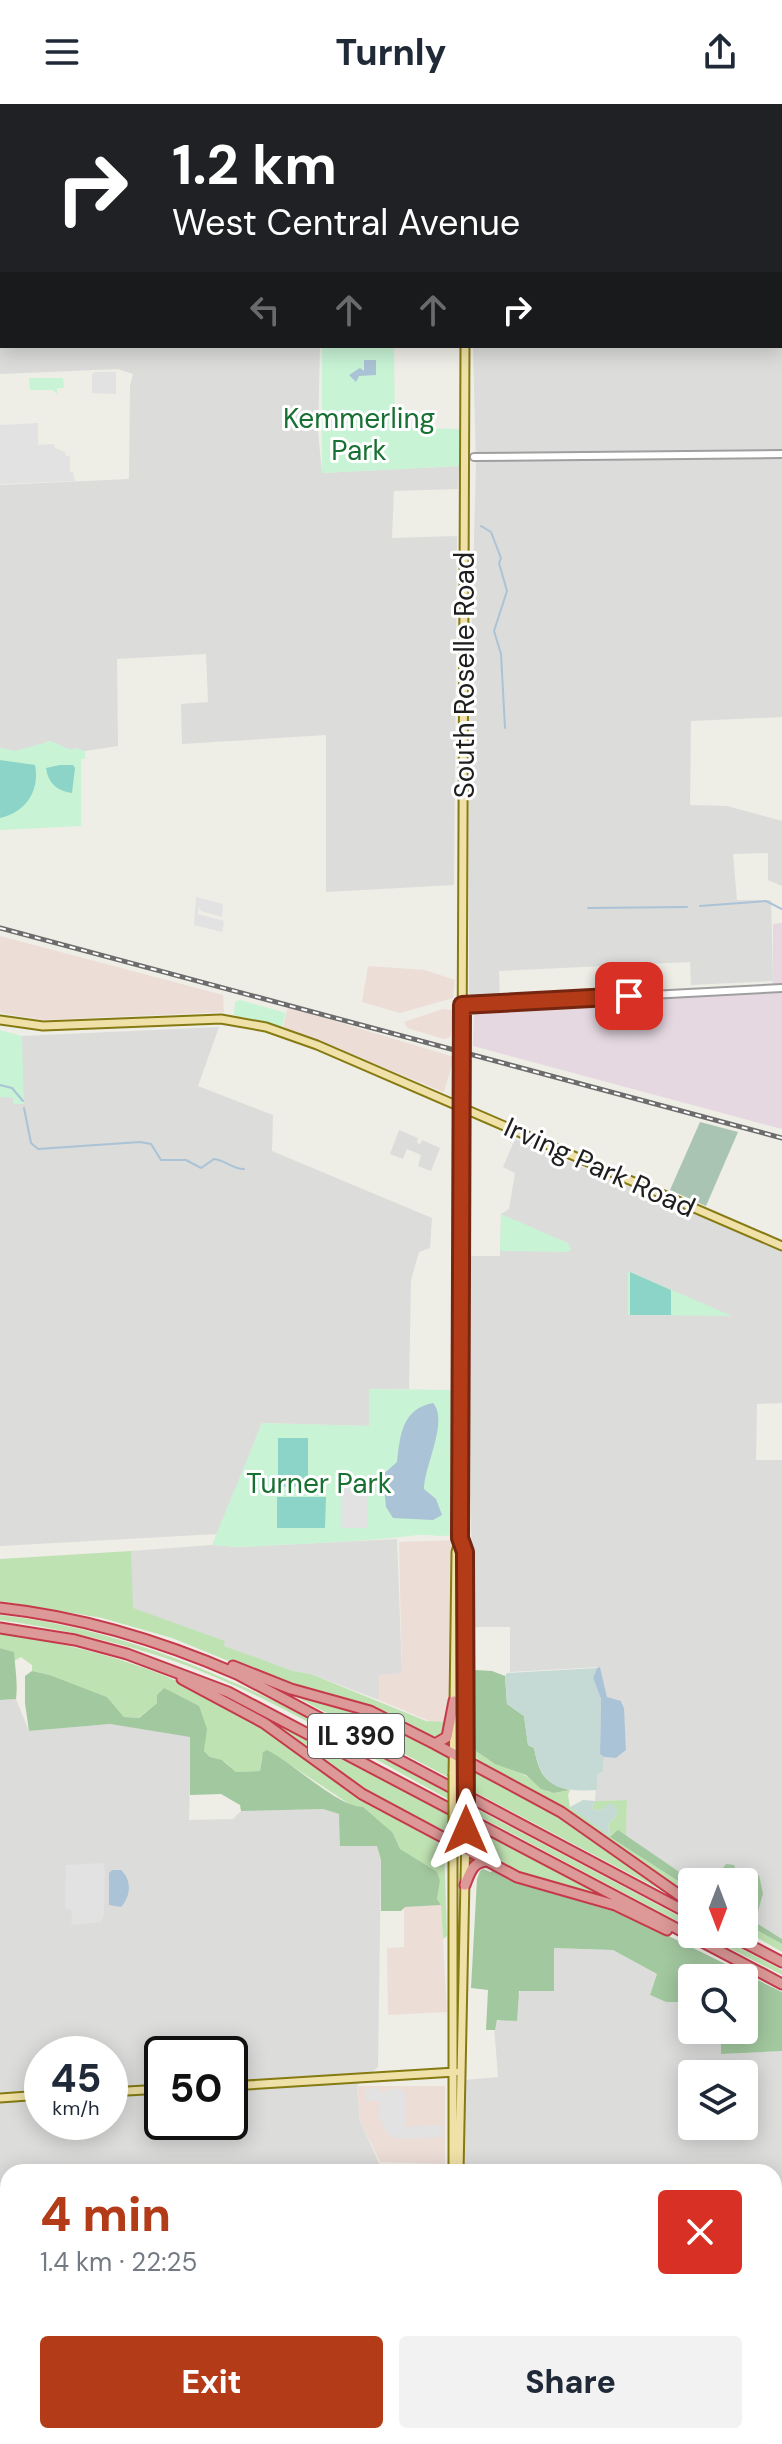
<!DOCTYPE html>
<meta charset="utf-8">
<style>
body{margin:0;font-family:"DM Sans",sans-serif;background:#f2f2f3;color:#1f2937;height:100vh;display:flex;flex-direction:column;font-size:30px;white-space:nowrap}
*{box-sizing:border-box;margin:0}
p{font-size:26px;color:#747a83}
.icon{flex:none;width:44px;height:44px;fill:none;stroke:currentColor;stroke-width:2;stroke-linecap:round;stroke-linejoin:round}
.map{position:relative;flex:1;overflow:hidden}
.drawer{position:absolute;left:0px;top:2060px;width:782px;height:280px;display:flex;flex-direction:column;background:#fff;border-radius:24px 24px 0 0;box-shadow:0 4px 20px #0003}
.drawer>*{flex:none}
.top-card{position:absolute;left:0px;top:0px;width:782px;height:244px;box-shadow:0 4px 20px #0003;background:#202124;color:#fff;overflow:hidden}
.needle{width:52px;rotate:180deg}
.fabs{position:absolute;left:678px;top:1764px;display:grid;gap:16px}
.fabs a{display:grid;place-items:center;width:80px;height:80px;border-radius:8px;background:#fff;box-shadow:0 4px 20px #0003;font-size:40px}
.speed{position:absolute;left:24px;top:1932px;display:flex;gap:16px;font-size:40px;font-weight:700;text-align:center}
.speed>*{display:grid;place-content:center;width:104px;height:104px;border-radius:50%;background:#fff;box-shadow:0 4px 20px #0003;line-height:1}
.speed small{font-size:20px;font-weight:400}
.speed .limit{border:4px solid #111;border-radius:12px;background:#fff;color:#111}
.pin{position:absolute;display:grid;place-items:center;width:68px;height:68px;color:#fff;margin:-34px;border-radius:16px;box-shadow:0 4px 12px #0006}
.me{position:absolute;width:88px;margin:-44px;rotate:0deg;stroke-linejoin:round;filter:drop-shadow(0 0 6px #0008)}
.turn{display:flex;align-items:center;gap:28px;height:168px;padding:0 40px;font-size:36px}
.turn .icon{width:104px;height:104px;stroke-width:2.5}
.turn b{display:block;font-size:56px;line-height:68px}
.lanes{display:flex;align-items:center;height:76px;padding:0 40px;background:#0003;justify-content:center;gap:40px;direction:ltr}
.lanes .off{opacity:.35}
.round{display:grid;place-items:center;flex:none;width:84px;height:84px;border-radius:8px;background:#f2f2f3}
.head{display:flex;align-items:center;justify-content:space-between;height:136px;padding:0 40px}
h1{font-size:48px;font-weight:800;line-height:60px;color:#b43b18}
.button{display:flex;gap:16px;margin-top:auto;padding:16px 40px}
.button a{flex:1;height:92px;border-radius:8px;background:#b43b18;color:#fff;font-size:32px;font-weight:800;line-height:92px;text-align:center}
.button a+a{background:#f2f2f3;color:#1f2937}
header{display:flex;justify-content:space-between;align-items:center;height:104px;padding:0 40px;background:#fff;font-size:36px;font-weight:800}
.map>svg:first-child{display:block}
</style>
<header><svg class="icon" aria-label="menu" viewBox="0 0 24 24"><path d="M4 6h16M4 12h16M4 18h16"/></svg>Turnly<svg class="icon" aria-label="share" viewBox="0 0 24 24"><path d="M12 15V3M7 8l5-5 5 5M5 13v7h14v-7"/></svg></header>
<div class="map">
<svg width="782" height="2340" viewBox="0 0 782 2340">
<rect width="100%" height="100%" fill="#eeede6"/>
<path fill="#dcdcdb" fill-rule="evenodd" d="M 0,0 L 452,0 L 2,2 L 2,242 L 320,242 L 318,327 L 322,369 L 459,362 L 458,385 L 394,387 L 392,434 L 457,432 L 454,781 L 326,788 L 326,631 L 182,640 L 181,600 L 208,598 L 206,550 L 117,555 L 118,642 L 85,647 L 74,644 L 72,647 L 49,637 L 32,644 L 15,647 L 0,644 L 0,381 L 129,375 L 130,282 L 133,270 L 118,265 L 0,270 Z
M 467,0 L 782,0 L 782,613 L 691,617 L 690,701 L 727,702 L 782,717 L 782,782 L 768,776 L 768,749 L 733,750 L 737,796 L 771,796 L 773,877 L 691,881 L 690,858 L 499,867 L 500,895 L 469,896 L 469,627 L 476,359 L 473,242 L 780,242 L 780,2 Z
M 219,923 L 198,982 L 273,1011 L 272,1047 L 432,1114 L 430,1144 L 419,1148 L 411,1176 L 409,1285 L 369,1285 L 370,1322 L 262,1319 L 217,1430 L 0,1442 L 0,946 L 22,932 Z
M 399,1026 L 418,1034 L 417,1039 L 420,1040 L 422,1036 L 440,1044 L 431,1067 L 418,1062 L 421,1051 L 407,1045 L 403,1055 L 390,1050 Z
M 515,1035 L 782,1147 L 782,1299 L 757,1300 L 756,1356 L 782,1356 L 782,1835 L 755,1818 L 763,1791 L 739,1774 L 726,1760 L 712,1778 L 694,1778 L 626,1733 L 627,1696 L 595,1697 L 597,1671 L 603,1667 L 604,1653 L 616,1654 L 626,1646 L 623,1599 L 607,1593 L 600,1563 L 510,1568 L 510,1523 L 472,1523 L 469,1152 L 500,1152 L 501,1110 L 509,1105 L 515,1069 L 503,1063 Z
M 397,1435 L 402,1570 L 379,1571 L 379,1596 L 311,1570 L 293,1567 L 223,1542 L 224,1537 L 132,1504 L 131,1447 L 212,1441 L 239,1443 Z
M 16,1595 L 29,1627 L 110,1620 L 191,1633 L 189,1716 L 233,1715 L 241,1707 L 323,1705 L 339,1710 L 340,1719 L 377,1742 L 381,1756 L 378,1963 L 357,1982 L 360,2017 L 383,2068 L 8,2068 L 8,2332 L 774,2332 L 774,2230 L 782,2229 L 782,2340 L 0,2340 L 0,1596 ZM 42,1950 L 110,1950 L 110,2018 L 42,2018 ZM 162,1950 L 230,1950 L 230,2018 L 162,2018 Z
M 554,1844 L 613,1846 L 657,1870 L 650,1891 L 666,1898 L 692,1898 L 692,1926 L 721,1926 L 721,1950 L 782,1947 L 782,2228 L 774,2228 L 774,2068 L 447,2068 L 447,2061 L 464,2060 L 465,1976 L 498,1973 L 494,1922 ZM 692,1970 L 744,1970 L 744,2022 L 692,2022 Z"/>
<path fill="#edddd7" d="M 0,832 L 223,891 L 224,908 L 44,916 L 6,910 L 0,908 Z
M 368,862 L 425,866 L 455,876 L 453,894 L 400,909 L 362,898 Z
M 288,903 L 454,953 L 444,988 L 283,923 Z
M 443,905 L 453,906 L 455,913 L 450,933 L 444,935 L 407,924 L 404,918 Z
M 458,1436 L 447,1618 L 434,1619 L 379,1596 L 379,1571 L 402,1569 L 399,1438 Z
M 441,1801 L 447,1908 L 388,1911 L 387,1844 L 404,1843 L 404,1803 Z
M 357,1982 L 445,1982 L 445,2060 L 380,2058 L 360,2017 Z"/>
<path fill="#e6d8e1" d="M 782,819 L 782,1025 L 473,942 L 474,906 L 485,902 L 770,888 L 773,877 L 773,820 Z"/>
<path fill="#bfe2b2" d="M 131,1447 L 133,1504 L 225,1537 L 224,1542 L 293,1567 L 311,1570 L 426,1617 L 447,1618 L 444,1632 L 435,1634 L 374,1604 L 280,1578 L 172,1534 L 102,1514 L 0,1497 L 0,1455 Z
M 0,1511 C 167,1530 303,1611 448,1688 L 448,1695 C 362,1649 276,1595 185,1561 C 125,1539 63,1525 0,1516 Z
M 0,1530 C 101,1544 177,1569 264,1623 C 292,1640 316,1663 343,1682 C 371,1702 403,1718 433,1735 L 444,1744 L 447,1832 L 443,1835 L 441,1801 L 437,1795 L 440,1777 L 400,1745 L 393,1729 L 277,1652 L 262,1652 L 260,1667 L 236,1668 L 224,1657 L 210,1653 L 204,1647 L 206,1625 L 157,1599 L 138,1614 L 124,1613 L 107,1593 L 50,1571 L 32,1567 L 32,1561 L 21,1553 L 14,1557 L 13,1548 L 0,1544 Z
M 287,1588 L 369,1612 L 442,1649 L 449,1653 L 448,1673 Z
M 242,1601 L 448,1710 L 447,1728 L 364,1687 L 281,1626 Z
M 472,1636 C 481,1660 504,1660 524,1671 C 534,1676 539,1686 551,1688 C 557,1690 564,1687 570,1686 L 568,1691 L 570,1703 L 610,1731 L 608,1721 L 617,1710 L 605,1704 L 596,1707 L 592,1704 L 595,1697 L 627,1696 L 626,1733 L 618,1727 L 611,1733 L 692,1786 L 692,1793 L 539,1690 L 479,1657 L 474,1650 Z
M 474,1668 L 542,1701 L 585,1727 L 630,1763 L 687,1800 L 471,1686 Z
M 471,1702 L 692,1819 L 692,1825 L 471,1708 Z
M 471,1723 L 607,1794 L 524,1772 L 472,1744 Z
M 744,1819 L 782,1840 L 782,1848 L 744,1826 Z
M 702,1830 L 713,1830 L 782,1866 L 782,1871 Z"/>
<path fill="#a2c89f" d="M 0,1544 L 14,1548 C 15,1565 18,1578 16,1595 L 0,1596 Z
M 475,1566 L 492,1567 L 505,1572 L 507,1600 L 524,1612 L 528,1641 L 534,1644 C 539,1669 544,1680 570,1686 L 554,1689 L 541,1685 L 526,1671 L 495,1660 L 476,1647 L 472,1636 L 470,1571 Z
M 32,1567 L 50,1571 L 107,1593 L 124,1613 L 139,1614 L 157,1599 L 157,1591 L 164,1584 L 199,1602 L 207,1625 L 204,1647 L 210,1653 L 222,1656 L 236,1668 L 260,1667 L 263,1648 L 267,1646 C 292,1658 338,1703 363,1703 L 393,1729 L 400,1745 L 437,1768 L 440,1777 L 437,1795 L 441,1801 L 405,1803 L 401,1807 L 381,1807 L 381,1756 L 377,1742 L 340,1742 L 339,1710 L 323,1705 L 241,1707 L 240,1701 L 221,1690 L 190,1691 L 190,1633 L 110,1620 L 29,1627 L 25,1599 L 25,1572 Z
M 618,1726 L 694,1778 L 692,1786 L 610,1733 Z
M 726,1760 L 734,1761 L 739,1774 L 759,1771 L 763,1790 L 755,1818 L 782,1835 L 782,1840 L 744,1819 L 744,1778 L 736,1778 L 729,1766 L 727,1778 L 712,1778 Z
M 483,1765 L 490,1768 L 496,1766 L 529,1782 L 626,1811 L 782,1888 L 782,1947 L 721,1950 L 721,1926 L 744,1926 L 744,1874 L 692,1874 L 692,1898 L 666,1898 L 650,1891 L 657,1870 L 613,1846 L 554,1844 L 554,1887 L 519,1887 L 517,1917 L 497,1916 L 495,1926 L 486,1926 L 488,1886 L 471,1884 L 477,1775 L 480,1767 Z"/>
<path fill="#c5dad5" d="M 597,1564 L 593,1574 L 601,1595 L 600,1650 L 604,1653 L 603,1667 L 597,1671 L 597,1686 C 558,1688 542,1684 534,1644 L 528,1641 L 524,1612 L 507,1600 L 505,1572 L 507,1569 Z
M 583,1696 L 595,1697 L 592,1704 L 596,1707 L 605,1704 L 608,1700 L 613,1700 L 617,1705 L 617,1710 L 608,1721 L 610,1733 L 570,1703 Z"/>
<path fill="#aac4b3" d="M 700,1018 L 738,1028 L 706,1102 L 670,1086 Z"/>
<path fill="#c8f3d5" d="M 322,242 L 394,242 L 395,323 L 459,325 L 459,362 L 322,369 Z
M 29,274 L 63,274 L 64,284 L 57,284 L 57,290 L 53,286 L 30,286 Z
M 51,637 L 71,646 L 74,644 L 85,647 L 85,655 L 81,655 L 81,722 L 0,726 L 0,644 L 15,647 Z
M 240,896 L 286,909 L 282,923 L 234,911 L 235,898 Z
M 0,926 L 22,932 L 24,1000 L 13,1000 L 13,994 L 0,993 Z
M 501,1110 L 568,1139 L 571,1145 L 568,1148 L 500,1147 Z
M 628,1167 L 732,1212 L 628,1211 Z
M 369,1285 L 452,1286 L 456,1289 L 454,1429 C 444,1435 430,1430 418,1431 C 360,1438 299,1440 239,1443 L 212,1441 L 262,1319 L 369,1322 Z"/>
<path fill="#8dd4c8" d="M 0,656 L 35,661 C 40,687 26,708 0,714 Z
M 60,661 L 73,661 L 75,664 L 72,689 C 57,687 48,679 46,664 Z
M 630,1168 L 671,1186 L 671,1211 L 630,1211 Z
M 278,1334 L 308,1334 L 308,1382 L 278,1383 Z
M 277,1393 L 326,1393 L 325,1424 L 277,1424 Z"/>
<path fill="#e2e2e2" d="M 95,268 L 116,268 L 116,290 L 92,289 L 92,270 Z
M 38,319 L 38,341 L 54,340 L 55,344 L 65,348 L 66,352 L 70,352 L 70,368 L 73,368 L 75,377 L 0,380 L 0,321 Z
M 196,793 L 223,800 L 222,813 L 201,807 L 199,803 L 198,810 L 224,817 L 222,828 L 194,821 Z
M 342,1376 L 368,1376 L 367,1424 L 341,1424 Z
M 103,1759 L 105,1767 L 104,1810 L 101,1818 L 71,1821 L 72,1806 L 65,1804 L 66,1761 Z
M 380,1984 L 380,1988 L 387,1988 L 387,1985 L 402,1985 L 402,1988 L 405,1988 L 405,2023 L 442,2021 L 443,2033 L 400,2035 L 388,2031 L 379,2013 L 380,1997 L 365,1997 L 365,1985 Z"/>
<path fill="#abc3d6" d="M 364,256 L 376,256 L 376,271 L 359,272 L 356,278 L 349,271 L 360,264 L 364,267 Z
M 433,1299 C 449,1317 424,1362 424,1385 L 436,1395 L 442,1411 L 433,1416 L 393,1414 L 386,1403 L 384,1382 L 378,1380 L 379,1374 L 397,1358 C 400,1331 402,1305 433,1299 Z
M 600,1563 L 607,1593 L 621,1597 L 624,1604 L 626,1646 L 616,1654 L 604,1653 L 600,1650 L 601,1595 L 593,1574 L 597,1564 Z
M 112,1766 L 121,1766 C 132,1776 131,1792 121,1803 L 109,1801 L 109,1769 Z"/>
<path fill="#fff" d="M 448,1668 L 471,1680 L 471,1729 L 448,1716 Z"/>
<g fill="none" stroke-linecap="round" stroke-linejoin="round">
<path stroke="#abc3d6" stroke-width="2" d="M 397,0 L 401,2
M 481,422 L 491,428 L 501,454 L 499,459 L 507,487 L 494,527 L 501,550 L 505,624
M 700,802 L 766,797 L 782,805
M 588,804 L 687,803
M 0,981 L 12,984 L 23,997
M 24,1004 L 31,1039 L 38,1045 L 140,1038 L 151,1040 L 161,1056 L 186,1056 L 201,1064 L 214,1055 C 225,1056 232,1065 244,1065"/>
<defs>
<path id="minor" d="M 19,0 L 22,2
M 474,353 L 782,350
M 462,901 L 782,884"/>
<path id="major" d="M 461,0 L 461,2
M 0,916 L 43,922 L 221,915 L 266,923 L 317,941 L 782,1142
M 461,1436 L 465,1448 L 466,1677
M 454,1600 L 456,1448 L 460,1434 L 465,242
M 453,1670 L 454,1612
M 453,1719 L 453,2068
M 230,1982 L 455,1968
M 110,1988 L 162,1985
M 0,1994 L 42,1991
M 459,2068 L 466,1726
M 451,2340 L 451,2332
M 458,2340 L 458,2332"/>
<path id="highway" d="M 0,1504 C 83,1513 161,1537 237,1570 L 692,1811
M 0,1524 L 75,1536 L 127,1550 L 228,1588 L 782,1880
M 233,1562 L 291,1585 L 370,1607 L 435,1640 L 561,1708 L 692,1800
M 182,1575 L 264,1619 L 362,1690 L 517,1773 L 615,1801 L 667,1826
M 435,1640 L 447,1633 L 454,1597
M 465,1781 C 470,1769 472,1758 487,1757
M 728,1830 L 782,1858"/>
</defs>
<use href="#minor" stroke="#9f9f9f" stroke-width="10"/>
<use href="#major" stroke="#867a12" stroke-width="11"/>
<use href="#highway" stroke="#c53a4b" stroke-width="13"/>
<use href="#minor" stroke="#fff" stroke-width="6"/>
<use href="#major" stroke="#f0e1a8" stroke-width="7"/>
<use href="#highway" stroke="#dc9997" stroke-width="9"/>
<defs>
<path id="rail" d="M 0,824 L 782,1034"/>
</defs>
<use href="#rail" stroke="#6c6c6c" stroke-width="5"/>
<use href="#rail" stroke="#fff" stroke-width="2" stroke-dasharray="6" stroke-linecap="butt"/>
<defs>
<path id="major-bridge" d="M 453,1719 L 453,1670
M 466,1726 L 466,1677"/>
</defs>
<use href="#major-bridge" stroke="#867a12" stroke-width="11" stroke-linecap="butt"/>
<use href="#major-bridge" stroke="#f0e1a8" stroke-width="7"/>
</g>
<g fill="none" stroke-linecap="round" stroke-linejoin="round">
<defs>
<path id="route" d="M 466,1726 L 465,1448 L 460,1434 L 462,901 L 629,892"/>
</defs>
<use href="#route" stroke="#752610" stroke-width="20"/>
<use href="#route" stroke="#b43b18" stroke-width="14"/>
</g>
<g text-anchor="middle" stroke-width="6" stroke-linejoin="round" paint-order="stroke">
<rect fill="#fff" stroke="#626262" stroke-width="2" x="308" y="1610" width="96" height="44" rx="6"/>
<g font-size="26" font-weight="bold" fill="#1e1e1e">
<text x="356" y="1641">IL 390</text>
</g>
<g font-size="28" fill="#197033" stroke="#fff">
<text x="359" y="324">Kemmerling<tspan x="359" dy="32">Park</tspan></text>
<text x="319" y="1389">Turner Park</text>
</g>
<g font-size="28" fill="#1e1e1e" stroke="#fff">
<text transform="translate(464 571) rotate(-90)" y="10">South Roselle Road</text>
<text transform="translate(600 1063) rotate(24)" y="10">Irving Park Road</text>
</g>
</g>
</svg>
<div class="fabs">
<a><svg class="needle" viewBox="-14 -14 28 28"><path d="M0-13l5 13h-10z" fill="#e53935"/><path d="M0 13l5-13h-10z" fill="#747a83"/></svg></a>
<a><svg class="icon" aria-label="search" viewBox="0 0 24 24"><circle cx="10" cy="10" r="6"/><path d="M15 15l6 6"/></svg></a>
<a><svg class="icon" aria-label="layers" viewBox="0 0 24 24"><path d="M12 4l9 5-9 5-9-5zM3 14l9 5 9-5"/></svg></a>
</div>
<div class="speed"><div>45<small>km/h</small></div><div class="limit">50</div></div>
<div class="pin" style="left:629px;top:892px;background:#d93025"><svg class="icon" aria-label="arrive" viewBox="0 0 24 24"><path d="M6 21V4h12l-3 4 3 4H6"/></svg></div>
<svg class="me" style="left:466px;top:1726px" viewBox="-20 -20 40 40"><path d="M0-17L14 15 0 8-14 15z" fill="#b43b18" stroke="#fff" stroke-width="4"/></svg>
<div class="top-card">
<div class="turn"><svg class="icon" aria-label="right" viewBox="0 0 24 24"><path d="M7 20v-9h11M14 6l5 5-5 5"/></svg><div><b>1.2 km</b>West Central Avenue</div></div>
<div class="lanes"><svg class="icon off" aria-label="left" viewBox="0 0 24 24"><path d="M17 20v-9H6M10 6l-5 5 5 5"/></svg><svg class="icon off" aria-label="ahead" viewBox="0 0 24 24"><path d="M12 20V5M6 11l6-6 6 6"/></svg><svg class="icon off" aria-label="ahead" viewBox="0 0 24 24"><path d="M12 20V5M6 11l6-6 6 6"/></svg><svg class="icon" aria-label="right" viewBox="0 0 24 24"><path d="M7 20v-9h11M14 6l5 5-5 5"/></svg></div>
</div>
<section class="drawer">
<div class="head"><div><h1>4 min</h1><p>1.4 km · 22:25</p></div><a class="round" style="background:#d93025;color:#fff"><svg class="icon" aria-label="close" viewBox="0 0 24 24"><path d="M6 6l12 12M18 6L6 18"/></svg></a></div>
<div class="button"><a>Exit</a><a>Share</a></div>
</section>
</div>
